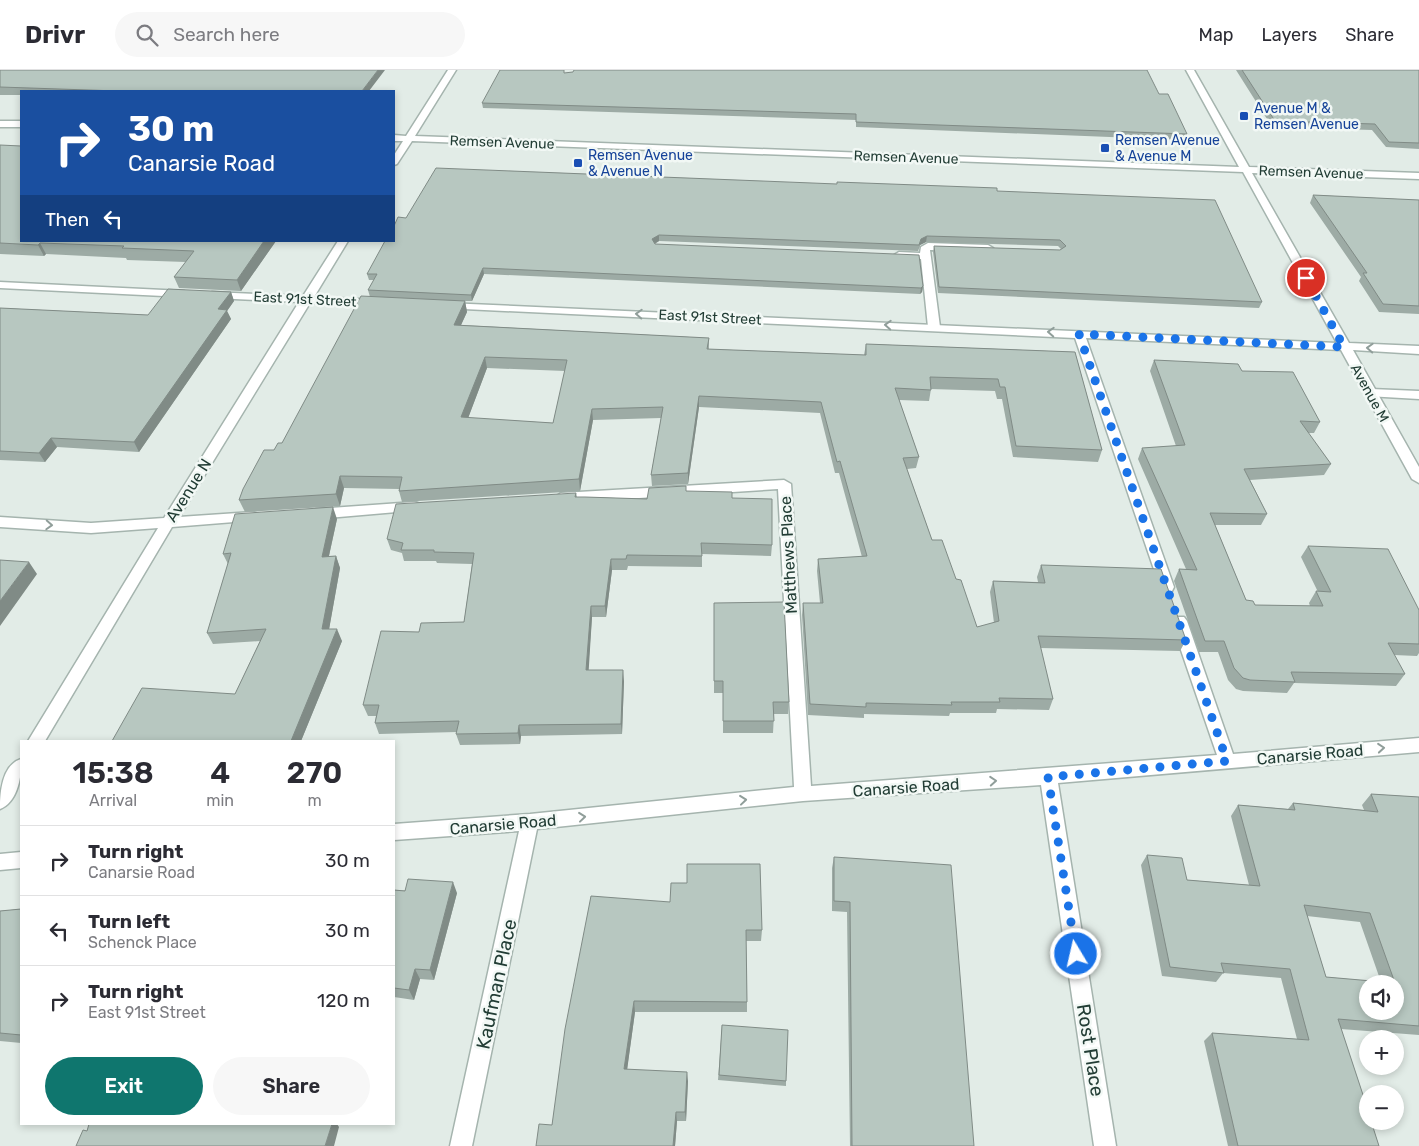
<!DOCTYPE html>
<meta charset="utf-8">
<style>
body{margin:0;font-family:Rubik,sans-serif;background:#f7f7f7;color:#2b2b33;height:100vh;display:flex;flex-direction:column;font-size:19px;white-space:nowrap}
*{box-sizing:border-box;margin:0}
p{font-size:16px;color:#7c7c81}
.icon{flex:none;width:28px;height:28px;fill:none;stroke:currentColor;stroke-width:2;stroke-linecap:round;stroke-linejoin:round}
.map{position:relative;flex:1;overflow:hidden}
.sheet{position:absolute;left:20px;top:670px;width:375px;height:385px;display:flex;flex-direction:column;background:#fff;border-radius:0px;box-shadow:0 2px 8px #0003}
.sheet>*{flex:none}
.top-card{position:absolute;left:20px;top:20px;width:375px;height:152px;border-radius:0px;box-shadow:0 2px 8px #0003;background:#1a4fa0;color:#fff;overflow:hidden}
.controls{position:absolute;left:1359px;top:905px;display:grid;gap:10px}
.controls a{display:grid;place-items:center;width:45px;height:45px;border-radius:50%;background:#fff;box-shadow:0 2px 8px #0003;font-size:25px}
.pin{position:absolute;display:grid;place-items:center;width:42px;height:42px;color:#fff;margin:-21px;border:2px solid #fff;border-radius:50%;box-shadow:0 1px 5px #0007}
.me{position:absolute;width:55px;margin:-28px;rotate:351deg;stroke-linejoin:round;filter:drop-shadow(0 0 4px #0008)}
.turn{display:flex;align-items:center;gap:18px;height:105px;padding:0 25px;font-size:22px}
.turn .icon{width:65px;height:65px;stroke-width:2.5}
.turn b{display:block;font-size:35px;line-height:42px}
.then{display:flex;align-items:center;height:48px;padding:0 25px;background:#0003;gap:10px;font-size:19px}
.eta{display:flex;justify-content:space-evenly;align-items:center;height:85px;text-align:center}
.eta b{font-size:30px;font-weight:600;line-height:35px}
.primary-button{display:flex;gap:10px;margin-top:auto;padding:10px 25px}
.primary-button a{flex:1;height:58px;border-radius:30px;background:#0f766e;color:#fff;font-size:20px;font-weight:600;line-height:58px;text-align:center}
.primary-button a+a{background:#f7f7f7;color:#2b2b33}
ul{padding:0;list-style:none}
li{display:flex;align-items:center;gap:15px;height:70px;padding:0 25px;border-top:1px solid #e1e1e2}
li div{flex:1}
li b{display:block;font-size:19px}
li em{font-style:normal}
header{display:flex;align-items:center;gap:30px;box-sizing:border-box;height:70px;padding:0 25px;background:#fff;border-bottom:1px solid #e1e1e2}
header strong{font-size:24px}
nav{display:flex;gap:28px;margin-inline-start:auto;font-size:18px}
.search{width:350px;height:45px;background:#f7f7f7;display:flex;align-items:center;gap:12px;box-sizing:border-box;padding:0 18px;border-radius:28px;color:#7c7c81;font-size:19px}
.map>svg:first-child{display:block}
</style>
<header>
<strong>Drivr</strong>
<div class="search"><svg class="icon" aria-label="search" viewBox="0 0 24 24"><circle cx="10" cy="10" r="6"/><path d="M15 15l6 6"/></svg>Search here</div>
<nav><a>Map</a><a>Layers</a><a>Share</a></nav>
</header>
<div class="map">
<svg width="1419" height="1076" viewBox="0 0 1419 1076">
<rect width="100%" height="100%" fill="#e2ece7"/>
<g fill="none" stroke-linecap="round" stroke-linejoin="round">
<defs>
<path id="lane" d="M 928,173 L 988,175 L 993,178 L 988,181 L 930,180 L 940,257 L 934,260 L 928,257 L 921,189 L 899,188 L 894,185 L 899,182 L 920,183 L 921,177 Z
M 1371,319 L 1419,321 L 1419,329 L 1367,326 L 1365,323 Z"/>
<path id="street" d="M 448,0 L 456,0 L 415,66 L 1239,97 L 1186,0 L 1194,0 L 1249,97 L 1419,103 L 1419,109 L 1252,103 L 1349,273 L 1419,276 L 1419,284 L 1353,280 L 1419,397 L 1419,413 L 1412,409 L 1341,280 L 1086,268 L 1174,517 L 1172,521 L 1162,521 L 1160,517 L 1075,268 L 443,238 L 441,236 L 447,233 L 1337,273 L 1243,102 L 412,71 L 397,94 L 394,95 L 394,85 L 403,71 L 394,71 L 394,65 L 406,66 Z
M 0,51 L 21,51 L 21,57 L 0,57 Z
M 338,171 L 348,171 L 314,227 L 379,230 L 385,233 L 379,236 L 310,233 L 179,447 L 253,442 L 258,444 L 260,447 L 258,450 L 172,457 L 45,671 L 28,671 L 158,458 L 91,463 L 0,457 L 0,447 L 91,453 L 164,448 L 299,232 L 212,228 L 207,225 L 212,222 L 303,226 Z
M 0,212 L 184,221 L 189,224 L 184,227 L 0,218 Z
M 784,410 L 791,414 L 811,716 L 1217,685 L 1171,551 L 1174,547 L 1184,547 L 1187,551 L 1233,684 L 1419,668 L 1419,682 L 1058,713 L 1116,1076 L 1094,1076 L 1041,715 L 803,731 L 537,759 L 472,1076 L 450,1076 L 519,761 L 394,770 L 394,754 L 530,744 L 794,717 L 778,419 L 561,433 L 554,428 L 561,423 Z
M 415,432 L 420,434 L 422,437 L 420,440 L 316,449 L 309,444 L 316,439 Z
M 21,689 C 22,705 18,732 0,739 C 0,722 2,695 21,689 Z
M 21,782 L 21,798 L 0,800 L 0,784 Z"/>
</defs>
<use href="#lane" stroke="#a5b4ae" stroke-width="3"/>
<use href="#street" stroke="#a5b4ae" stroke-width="3"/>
<use href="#lane" fill="#fff" fill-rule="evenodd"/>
<use href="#street" fill="#fff" fill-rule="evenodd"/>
</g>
<path fill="#9daba5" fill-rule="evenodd" d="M 0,0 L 369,21 L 21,21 L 21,25 L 0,25 Z
M 1236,0 L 1419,0 L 1419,79 L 1386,77 L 1372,60 L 1272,57 Z
M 565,3 L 1159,24 L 1187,64 L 1185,70 L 856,57 L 856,50 L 483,38 L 482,33 Z
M 0,75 L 276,171 L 241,221 L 179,218 L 174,207 L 186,192 L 127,190 L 126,188 L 46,184 L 44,186 L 0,184 Z
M 997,121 L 1262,232 L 1259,238 L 938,223 L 933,182 L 934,176 L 1060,180 L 1061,179 L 1058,176 L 926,172 L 920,175 L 918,181 L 659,171 L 655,174 L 923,216 L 922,222 L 920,224 L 484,204 L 472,231 L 465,231 L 467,242 L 461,255 L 709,268 L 709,279 L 864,285 L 866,274 L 1075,282 L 1102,380 L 1098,392 L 1013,387 L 1002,329 L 997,329 L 995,321 L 931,319 L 929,331 L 899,330 L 919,387 L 916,398 L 907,399 L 932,470 L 956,509 L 977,557 L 994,553 L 990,522 L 993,511 L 1038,512 L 1037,507 L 1041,495 L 1186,570 L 1180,581 L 1040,578 L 1053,629 L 1049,640 L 997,639 L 996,643 L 950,643 L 949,646 L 864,644 L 864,648 L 808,645 L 802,545 L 803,533 L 820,533 L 817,501 L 818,489 L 862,487 L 839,403 L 835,403 L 820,343 L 699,337 L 688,414 L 652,416 L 651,405 L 661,348 L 593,350 L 580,421 L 402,432 L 399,421 L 399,419 L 344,418 L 340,436 L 245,442 L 239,430 L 274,380 L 282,373 L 370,227 L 368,220 L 374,210 L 369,210 L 367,204 L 406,148 ZM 487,298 L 565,301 L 553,353 L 468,348 Z
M 1313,125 L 1419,130 L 1419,244 L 1379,242 L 1359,211 L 1361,207 L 1310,133 Z
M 231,222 L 234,231 L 227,241 L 231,249 L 139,382 L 57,377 L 45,392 L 0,390 L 0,238 L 148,245 Z
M 1154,290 L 1242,301 L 1320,352 L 1314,363 L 1308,363 L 1331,394 L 1324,405 L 1250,410 L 1267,444 L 1261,455 L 1215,455 L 1246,530 L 1255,535 L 1310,536 L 1309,533 L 1316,521 L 1318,522 L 1301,487 L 1308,476 L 1419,540 L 1419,583 L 1417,586 L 1394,585 L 1405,604 L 1396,616 L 1294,613 L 1287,623 L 1243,621 L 1236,619 L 1228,610 L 1218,582 L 1199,582 L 1174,511 L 1179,499 L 1186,499 L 1138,389 L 1142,378 L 1176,376 L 1150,301 Z
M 686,416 L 686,421 L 732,428 L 772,475 L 771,486 L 702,484 L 702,497 L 628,496 L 627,500 L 612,500 L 606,547 L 592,547 L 588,600 L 624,611 L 622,664 L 521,666 L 520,674 L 460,675 L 456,664 L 457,662 L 379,664 L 375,653 L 376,646 L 368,646 L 363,635 L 419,562 L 464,552 L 472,494 L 437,493 L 436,491 L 404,491 L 402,483 L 391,480 L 387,469 L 576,423 L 577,427 L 585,427 L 647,429 Z
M 337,449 L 329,486 L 336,486 L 340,498 L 329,559 L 342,571 L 301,671 L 112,671 L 235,624 L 260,571 L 213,574 L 207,563 L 228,494 L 223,484 Z
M 714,533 L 789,632 L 788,644 L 774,644 L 773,663 L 723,663 L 723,623 L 714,623 Z
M 1371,724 L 1419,727 L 1419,965 L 1341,959 L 1379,1076 L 1228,1076 L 1204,971 L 1212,963 L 1297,969 L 1281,908 L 1223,903 L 1216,912 L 1162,906 L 1141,795 L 1147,785 L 1187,810 L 1249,815 L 1231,746 L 1238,735 L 1288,739 L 1293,733 L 1364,740 L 1362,735 ZM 1307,846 L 1360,852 L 1381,912 L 1326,907 Z
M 834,787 L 974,1076 L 850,1076 L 847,842 L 832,841 L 832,798 Z
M 394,820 L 457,823 L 434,910 L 420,909 L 414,930 L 394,927 Z
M 591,826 L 762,860 L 761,871 L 746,871 L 747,932 L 747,942 L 635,942 L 627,999 L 688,1011 L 686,1051 L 677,1051 L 675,1076 L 536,1076 L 552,1055 Z
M 21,839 L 21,973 L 0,971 L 0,841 Z
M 722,955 L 786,1011 L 786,1016 L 718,1010 Z"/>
<path fill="#808b86" d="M 378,0 L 385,0 L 369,21 L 362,21 Z
M 659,165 L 659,171 L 652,175 L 652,169 Z
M 927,166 L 926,172 L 920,175 L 918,181 L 921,169 Z
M 264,171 L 276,171 L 241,221 L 237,210 Z
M 40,173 L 46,184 L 44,186 L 38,175 Z
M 483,198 L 484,204 L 472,231 L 471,225 Z
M 923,216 L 922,222 L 920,224 L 921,218 Z
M 231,222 L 234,231 L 227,241 L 231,249 L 139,382 L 134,372 L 218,239 Z
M 465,231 L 467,242 L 456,266 L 454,255 Z
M 485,287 L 487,298 L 464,359 L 461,347 Z
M 699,326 L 699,337 L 688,414 L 688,403 Z
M 592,339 L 593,350 L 580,421 L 579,409 Z
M 51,368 L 57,377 L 45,392 L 39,383 Z
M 340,406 L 344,418 L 340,436 L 336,424 Z
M 333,437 L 337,449 L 326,499 L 322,487 Z
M 336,486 L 340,498 L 327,571 L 322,559 Z
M 611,489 L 612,500 L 606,547 L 605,536 Z
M 29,492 L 37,504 L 0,556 L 0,531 Z
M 591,536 L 592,547 L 588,611 L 586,600 Z
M 337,559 L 342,571 L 301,671 L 291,671 Z
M 623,600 L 624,611 L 622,664 L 621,654 Z
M 519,655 L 521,666 L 520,674 L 518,663 Z
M 453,812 L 457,823 L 434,910 L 430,900 Z
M 415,899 L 420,909 L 414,930 L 409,920 Z
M 634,931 L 635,942 L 626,1008 L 624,999 Z
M 687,1002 L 688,1011 L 686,1051 L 685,1042 Z
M 676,1042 L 677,1051 L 675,1076 L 673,1076 Z
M 332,1054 L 337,1054 L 339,1057 L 334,1076 L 325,1076 Z"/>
<path fill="#b7c7c0" stroke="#808b86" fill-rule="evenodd" d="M 0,0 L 378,0 L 362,21 L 118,21 L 0,17 Z
M 500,0 L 564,0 L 564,3 L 573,2 L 574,0 L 1147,0 L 1159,24 L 1168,24 L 1187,64 L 856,52 L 856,44 L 482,33 Z
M 1242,0 L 1419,0 L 1419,73 L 1389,72 L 1375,54 L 1275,51 Z
M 0,75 L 21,76 L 21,171 L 264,171 L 237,210 L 174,207 L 194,181 L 122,178 L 124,176 L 40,173 L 38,175 L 0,173 Z
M 436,98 L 837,114 L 837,112 L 997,118 L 997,121 L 1215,130 L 1262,232 L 939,217 L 934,176 L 1060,180 L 1066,176 L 1060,170 L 927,166 L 921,169 L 919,175 L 659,165 L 652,169 L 655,174 L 919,185 L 923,216 L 921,218 L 483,198 L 471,225 L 368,220 L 377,204 L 367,204 L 385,171 L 394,171 L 394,156 L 398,147 L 406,148 Z
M 1313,125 L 1419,130 L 1419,236 L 1383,234 L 1363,203 L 1367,203 Z
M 168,219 L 231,222 L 218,239 L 227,240 L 134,372 L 51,368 L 39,383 L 0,381 L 0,238 L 148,245 Z
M 361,226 L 465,231 L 454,255 L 709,268 L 707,279 L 866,285 L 866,274 L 1075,282 L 1102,380 L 1016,376 L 1005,317 L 1000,317 L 998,309 L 930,307 L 931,320 L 895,318 L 919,387 L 903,388 L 932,470 L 942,470 L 956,509 L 961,510 L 977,557 L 999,551 L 993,511 L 1045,513 L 1041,495 L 1161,499 L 1186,570 L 1038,566 L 1053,629 L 999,628 L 1000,632 L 951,632 L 952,635 L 866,633 L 866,637 L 810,634 L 803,533 L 823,533 L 818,489 L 867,486 L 840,391 L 837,392 L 821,332 L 699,326 L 688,403 L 651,405 L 663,337 L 592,339 L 579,409 L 399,421 L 402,407 L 340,406 L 336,424 L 239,430 L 243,419 L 264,380 L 274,380 L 278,373 L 282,373 ZM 485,287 L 567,290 L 553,353 L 461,347 Z
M 1154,290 L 1238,294 L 1242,301 L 1293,302 L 1320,352 L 1300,351 L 1331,394 L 1244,399 L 1267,444 L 1210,443 L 1246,530 L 1253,531 L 1255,535 L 1323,536 L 1316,521 L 1331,522 L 1308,476 L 1388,479 L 1419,540 L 1419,574 L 1388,573 L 1405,604 L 1291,602 L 1295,612 L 1250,610 L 1243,608 L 1234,598 L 1224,571 L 1205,571 L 1179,499 L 1197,500 L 1142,378 L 1185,375 Z
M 686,416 L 686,421 L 732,422 L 732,428 L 772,429 L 772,475 L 701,473 L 702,486 L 627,485 L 626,489 L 611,489 L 605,536 L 591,536 L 586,600 L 623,600 L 621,654 L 519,655 L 518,663 L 456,664 L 459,651 L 375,653 L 379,635 L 363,635 L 381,561 L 419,562 L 421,553 L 464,552 L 474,483 L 434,482 L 434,480 L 401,480 L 403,473 L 387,469 L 396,434 L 576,423 L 575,427 L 585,427 L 647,429 L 649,418 Z
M 333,437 L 322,487 L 336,486 L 322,559 L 337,559 L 291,671 L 112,671 L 142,618 L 235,624 L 266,559 L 207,563 L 231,483 L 223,484 L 235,444 Z
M 0,490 L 29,492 L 0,531 Z
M 784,532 L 789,632 L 773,632 L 774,651 L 723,651 L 723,611 L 714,611 L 714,533 Z
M 1371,724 L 1419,727 L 1419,956 L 1338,949 L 1368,1040 L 1368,1051 L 1371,1051 L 1379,1076 L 1238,1076 L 1212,963 L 1309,970 L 1290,899 L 1221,893 L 1224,903 L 1170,897 L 1147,785 L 1182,788 L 1187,810 L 1260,816 L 1238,735 L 1295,740 L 1293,733 L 1378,742 ZM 1304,835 L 1370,843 L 1395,913 L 1326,907 ZM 1368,914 L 1395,914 L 1395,941 L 1368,941 Z
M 834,787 L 951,795 L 974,1076 L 852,1076 L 850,832 L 834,831 Z
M 687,794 L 760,794 L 762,860 L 746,860 L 747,932 L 634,931 L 624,999 L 687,1002 L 685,1042 L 676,1042 L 673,1076 L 536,1076 L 539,1054 L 552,1055 L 565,959 L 591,826 L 670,832 L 671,813 L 687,813 Z
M 408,809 L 453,812 L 430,900 L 415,899 L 409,920 L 394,918 L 394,820 L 405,821 Z
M 21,839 L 21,965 L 0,963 L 0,841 Z
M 722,955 L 788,960 L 786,1011 L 719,1005 Z
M 89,1054 L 332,1054 L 325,1076 L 76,1076 L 83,1060 L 87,1061 Z"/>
<defs><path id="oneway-chevron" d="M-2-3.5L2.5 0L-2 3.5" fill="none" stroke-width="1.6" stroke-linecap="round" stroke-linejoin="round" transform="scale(1.25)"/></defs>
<g stroke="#909e9a">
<use href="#oneway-chevron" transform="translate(639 244) rotate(-177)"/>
<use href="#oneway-chevron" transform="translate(888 255) rotate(-177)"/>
<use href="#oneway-chevron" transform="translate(1051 262) rotate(-177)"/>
<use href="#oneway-chevron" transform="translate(1370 278) rotate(-177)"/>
<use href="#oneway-chevron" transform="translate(49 455) rotate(3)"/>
<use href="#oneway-chevron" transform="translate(1381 678) rotate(-5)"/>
<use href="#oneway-chevron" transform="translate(993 711) rotate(-4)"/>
<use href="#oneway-chevron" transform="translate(743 730) rotate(-6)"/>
<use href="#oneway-chevron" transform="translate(582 747) rotate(-6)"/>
</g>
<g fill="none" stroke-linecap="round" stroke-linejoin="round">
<path stroke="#1a73e8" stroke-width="9" stroke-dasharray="0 16.2" d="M 1076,884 L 1048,707 L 1227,691 L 1079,264 L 1344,277 L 1306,208"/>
</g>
<g fill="#1a4fb4" stroke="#f2f8f5" stroke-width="2">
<rect x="1239" y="41" width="10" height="10" rx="2.5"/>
<rect x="1100" y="73" width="10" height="10" rx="2.5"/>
<rect x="573" y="88" width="10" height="10" rx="2.5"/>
</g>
<g text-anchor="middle" stroke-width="5" stroke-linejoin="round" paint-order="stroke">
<g font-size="14" fill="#164399" stroke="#f2f8f5" text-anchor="start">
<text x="1254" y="43">Avenue M &amp;<tspan x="1254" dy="16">Remsen Avenue</tspan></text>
<text x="1115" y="75">Remsen Avenue<tspan x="1115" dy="16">&amp; Avenue M</tspan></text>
<text x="588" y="90">Remsen Avenue<tspan x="588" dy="16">&amp; Avenue N</tspan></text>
</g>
<g font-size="14" fill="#223d35" stroke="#f2f8f5">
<text transform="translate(502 72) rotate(2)" y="5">Remsen Avenue</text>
<text transform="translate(906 87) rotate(2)" y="5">Remsen Avenue</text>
<text transform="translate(1311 102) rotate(2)" y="5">Remsen Avenue</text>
<text transform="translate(305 229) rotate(3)" y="5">East 91st Street</text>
<text transform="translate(710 247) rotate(3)" y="5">East 91st Street</text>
<text transform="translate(1370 323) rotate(61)" y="5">Avenue M</text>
</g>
<g font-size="16" fill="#223d35" stroke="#f2f8f5">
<text transform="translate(188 420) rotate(-58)" y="6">Avenue N</text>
<text transform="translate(788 485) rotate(-93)" y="6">Matthews Place</text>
<text transform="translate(1310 684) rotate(-5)" y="6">Canarsie Road</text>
<text transform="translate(906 717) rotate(-4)" y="6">Canarsie Road</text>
<text transform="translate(503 754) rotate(-5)" y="6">Canarsie Road</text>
</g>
<g font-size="19" fill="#223d35" stroke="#f2f8f5">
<text transform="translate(496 914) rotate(-78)" y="7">Kaufman Place</text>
<text transform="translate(1091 980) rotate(81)" y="7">Rost Place</text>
</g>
</g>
</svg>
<div class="controls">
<a><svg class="icon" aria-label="sound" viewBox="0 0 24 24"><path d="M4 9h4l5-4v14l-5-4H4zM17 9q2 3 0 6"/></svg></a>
<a>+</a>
<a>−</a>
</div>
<div class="pin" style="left:1306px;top:208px;background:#d93025"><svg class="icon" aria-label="arrive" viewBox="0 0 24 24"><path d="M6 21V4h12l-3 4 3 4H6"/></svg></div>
<svg class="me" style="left:1076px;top:884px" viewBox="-20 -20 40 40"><circle r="17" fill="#1a73e8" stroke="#fff" stroke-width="3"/><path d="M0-11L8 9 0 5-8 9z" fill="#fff"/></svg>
<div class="top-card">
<div class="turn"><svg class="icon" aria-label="right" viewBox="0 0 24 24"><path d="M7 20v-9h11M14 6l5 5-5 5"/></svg><div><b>30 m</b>Canarsie Road</div></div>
<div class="then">Then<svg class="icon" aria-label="left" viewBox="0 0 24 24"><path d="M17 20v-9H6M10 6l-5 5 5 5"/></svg></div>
</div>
<section class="sheet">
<div class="eta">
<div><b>15:38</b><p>Arrival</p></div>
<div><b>4</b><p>min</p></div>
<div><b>270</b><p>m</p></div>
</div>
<ul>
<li><svg class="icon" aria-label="right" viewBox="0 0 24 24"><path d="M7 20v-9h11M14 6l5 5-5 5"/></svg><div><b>Turn right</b><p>Canarsie Road</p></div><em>30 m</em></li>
<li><svg class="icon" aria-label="left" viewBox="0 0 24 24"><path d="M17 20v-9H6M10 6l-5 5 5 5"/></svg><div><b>Turn left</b><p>Schenck Place</p></div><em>30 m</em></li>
<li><svg class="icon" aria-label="right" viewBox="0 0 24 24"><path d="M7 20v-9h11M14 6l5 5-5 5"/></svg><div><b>Turn right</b><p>East 91st Street</p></div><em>120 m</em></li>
</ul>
<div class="primary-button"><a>Exit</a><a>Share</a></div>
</section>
</div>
